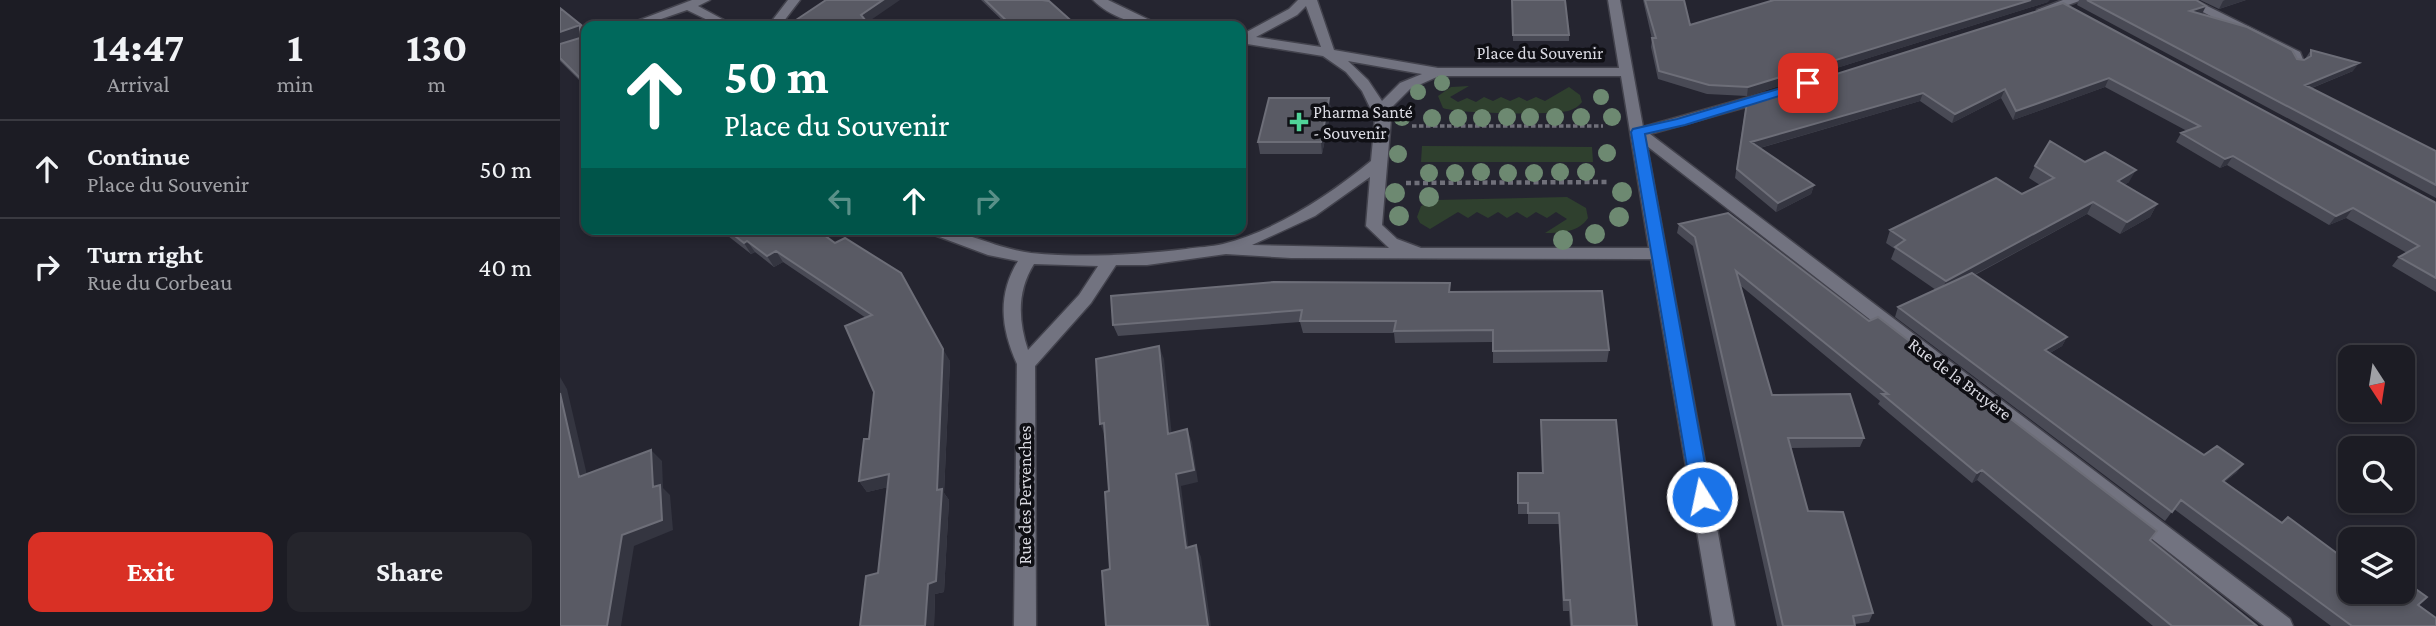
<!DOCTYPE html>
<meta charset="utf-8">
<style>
body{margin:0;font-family:"Crimson Pro",serif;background:#25252c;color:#f1f3f6;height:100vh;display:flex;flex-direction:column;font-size:26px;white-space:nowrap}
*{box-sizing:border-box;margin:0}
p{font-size:23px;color:#a0a1a6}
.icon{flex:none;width:38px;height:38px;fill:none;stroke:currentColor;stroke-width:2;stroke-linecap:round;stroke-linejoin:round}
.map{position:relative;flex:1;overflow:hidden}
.panel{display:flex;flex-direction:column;background:#1c1c24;width:560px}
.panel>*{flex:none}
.top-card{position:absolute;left:21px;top:21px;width:665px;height:214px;border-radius:14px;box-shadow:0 4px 10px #0003,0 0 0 2px #3a3a41;background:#00695c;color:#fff;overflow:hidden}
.needle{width:46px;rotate:168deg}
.fabs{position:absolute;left:1778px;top:345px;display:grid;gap:14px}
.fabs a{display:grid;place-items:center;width:77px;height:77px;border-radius:14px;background:#1c1c24;box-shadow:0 4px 10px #0003,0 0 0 2px #3a3a41;font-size:35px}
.pin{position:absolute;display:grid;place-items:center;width:60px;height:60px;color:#fff;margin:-30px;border-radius:14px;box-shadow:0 4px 10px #0006}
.me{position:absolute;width:77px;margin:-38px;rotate:350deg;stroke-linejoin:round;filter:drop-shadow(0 0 5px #0008)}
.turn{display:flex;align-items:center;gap:24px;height:147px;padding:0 28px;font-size:32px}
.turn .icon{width:91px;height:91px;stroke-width:2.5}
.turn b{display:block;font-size:49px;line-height:60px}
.lanes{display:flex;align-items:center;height:66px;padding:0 28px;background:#0003;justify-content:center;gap:35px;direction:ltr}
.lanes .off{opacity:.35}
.eta{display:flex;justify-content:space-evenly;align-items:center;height:119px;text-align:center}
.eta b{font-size:42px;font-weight:700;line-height:49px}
.primary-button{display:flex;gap:14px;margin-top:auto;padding:14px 28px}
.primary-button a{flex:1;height:80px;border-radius:14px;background:#d93025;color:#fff;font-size:28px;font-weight:700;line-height:80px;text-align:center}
.primary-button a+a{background:#25252c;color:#f1f3f6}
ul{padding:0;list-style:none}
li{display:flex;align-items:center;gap:21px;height:98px;padding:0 28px;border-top:2px solid #3a3a41}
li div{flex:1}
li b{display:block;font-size:26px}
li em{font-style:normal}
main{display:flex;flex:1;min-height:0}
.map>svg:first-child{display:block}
</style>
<main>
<section class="panel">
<div class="eta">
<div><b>14:47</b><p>Arrival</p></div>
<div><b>1</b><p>min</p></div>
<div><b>130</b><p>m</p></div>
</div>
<ul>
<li><svg class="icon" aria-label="ahead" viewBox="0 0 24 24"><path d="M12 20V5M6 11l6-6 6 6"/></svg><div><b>Continue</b><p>Place du Souvenir</p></div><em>50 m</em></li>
<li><svg class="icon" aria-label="right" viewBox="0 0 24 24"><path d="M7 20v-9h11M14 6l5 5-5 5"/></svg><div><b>Turn right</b><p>Rue du Corbeau</p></div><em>40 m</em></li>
</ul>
<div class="primary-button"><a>Exit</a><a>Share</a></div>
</section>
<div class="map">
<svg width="1876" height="626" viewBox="0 0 1876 626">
<rect width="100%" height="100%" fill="#252530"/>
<path fill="#2f402e" d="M 909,86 L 890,97 L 898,102 L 907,98 L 916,102 L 924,97 L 933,101 L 941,97 L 950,101 L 959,97 L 967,101 L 976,97 L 985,101 L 1009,87 L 1020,95 L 1022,102 C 1018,107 1014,109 1008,111 C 989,115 900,114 883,108 L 878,96 L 891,87 Z
M 862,146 L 1032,147 L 1033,162 L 861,162 Z
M 1007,197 L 1026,208 L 1028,218 C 1019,232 1001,233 985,233 L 1007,219 L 996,212 L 987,218 L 976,212 L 967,218 L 957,212 L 947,218 L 938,212 L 928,218 L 917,212 L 908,218 L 898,212 L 870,229 L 860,223 L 857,217 L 861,206 L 876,200 Z"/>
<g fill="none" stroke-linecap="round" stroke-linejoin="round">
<defs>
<path id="service" d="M 1620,0 L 1635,0 L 1740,52 L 1744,62 L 1737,66 L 1732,65 L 1729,57 Z"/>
<path id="minor" d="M 132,0 L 150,0 L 138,6 L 175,26 L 160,26 L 127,10 L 81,26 L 64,26 Z
M 228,0 L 240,0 L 220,26 L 208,26 Z
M 533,0 L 548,0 L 602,26 C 579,27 550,17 533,0 Z
M 738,0 L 757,0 L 774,50 L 878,68 L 1059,68 L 1048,0 L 1060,0 L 1083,127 L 1204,93 L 1214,93 L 1214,99 L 1090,134 L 1730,619 L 1733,626 L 1704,626 L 1087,146 L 1175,626 L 1153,626 L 1091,259 L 731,258 L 666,254 L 587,265 L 556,265 L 531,303 L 475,366 L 476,626 L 454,626 L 457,364 C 441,329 437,295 458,261 L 428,255 L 369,233 L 367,229 C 405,229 433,248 471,253 C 522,258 575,255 626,249 C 638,247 651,247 663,244 C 717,230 768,196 811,161 L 815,118 L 802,91 L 786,72 L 763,56 L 681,43 L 681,35 L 729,9 ZM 746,6 L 761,47 L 696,37 L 737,15 ZM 788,61 L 862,74 L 840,83 L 822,101 L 808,80 ZM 879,76 L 1061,76 L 1089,248 L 861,248 L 837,239 L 822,225 L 832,107 L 850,89 ZM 810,177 L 806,226 L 829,248 L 692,245 L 755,216 ZM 474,264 L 538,266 L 519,295 L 468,350 C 458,320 457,291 474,264 Z
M 1503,0 L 1522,0 L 1483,14 L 1477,10 Z"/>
</defs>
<use href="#service" stroke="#43434d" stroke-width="3"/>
<use href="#minor" stroke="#43434d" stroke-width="3"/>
<path stroke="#70707a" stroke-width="3.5" stroke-dasharray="4.5 2.5" stroke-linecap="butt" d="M 852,126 L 1043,126"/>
<path stroke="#70707a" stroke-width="4.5" stroke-dasharray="5 3.5" stroke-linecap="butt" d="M 846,183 L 1050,182"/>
<use href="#service" fill="#727380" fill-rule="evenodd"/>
<use href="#minor" fill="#727380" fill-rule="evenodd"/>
</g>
<g fill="#6d8971">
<circle cx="882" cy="83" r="8"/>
<circle cx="858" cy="92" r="8"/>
<circle cx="1041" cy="97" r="8"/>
<circle cx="842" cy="117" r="9"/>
<circle cx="947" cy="117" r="9"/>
<circle cx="970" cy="117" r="9"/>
<circle cx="995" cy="117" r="9"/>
<circle cx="1021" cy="117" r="9"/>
<circle cx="1052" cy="117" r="9"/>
<circle cx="872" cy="118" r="9"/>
<circle cx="898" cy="118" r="9"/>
<circle cx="922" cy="118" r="9"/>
<circle cx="1047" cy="153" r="9"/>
<circle cx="838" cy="154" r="9"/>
<circle cx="921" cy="172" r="9"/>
<circle cx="1000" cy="172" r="9"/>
<circle cx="1026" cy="172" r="9"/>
<circle cx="869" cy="173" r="9"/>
<circle cx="895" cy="173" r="9"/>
<circle cx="948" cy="173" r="9"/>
<circle cx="974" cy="173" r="9"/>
<circle cx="1062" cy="192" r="10"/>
<circle cx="835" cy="193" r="10"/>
<circle cx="869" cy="197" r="10"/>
<circle cx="839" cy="216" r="10"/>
<circle cx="1059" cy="217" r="10"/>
<circle cx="1035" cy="234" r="10"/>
<circle cx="1003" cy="240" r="10"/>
</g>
<path fill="#494a55" d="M 421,0 L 482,0 L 517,26 L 448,26 Z
M 952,0 L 1009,35 L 1009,41 L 953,41 Z
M 1083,0 L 1085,0 L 1130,25 L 1488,2 L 1187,96 L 1147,94 L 1098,79 L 1091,47 L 1092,39 Z
M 1519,0 L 1636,0 L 1642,15 L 1737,59 L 1744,60 L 1745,59 L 1751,50 L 1793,71 L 1752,88 L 1876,151 L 1876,198 L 1517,5 Z
M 1640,0 L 1686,0 L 1659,9 Z
M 1503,3 L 1876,203 L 1876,292 L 1832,266 L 1839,257 L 1847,253 L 1786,218 L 1769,225 L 1667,165 L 1660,168 L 1616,142 L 1621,133 L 1627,131 L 1545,87 L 1453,120 L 1441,98 L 1392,123 L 1360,101 L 1200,148 L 1254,185 L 1251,194 L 1216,212 L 1175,178 L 1185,111 Z
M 0,8 L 26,29 L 26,87 L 0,61 Z
M 769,98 L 771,110 L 762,154 L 700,154 L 698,142 Z
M 1525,162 L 1569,182 L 1564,185 L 1597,204 L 1590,217 L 1560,234 L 1527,214 L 1415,275 L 1507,337 L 1502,346 L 1490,353 L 1644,455 L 1683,464 L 1676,473 L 1664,482 L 1790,592 L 1858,605 L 1876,626 L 1771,626 L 1614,509 L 1605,521 L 1335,317 L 1338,307 L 1376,290 L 1331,259 L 1335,249 L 1326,243 L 1330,230 L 1462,194 L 1480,185 L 1469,178 L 1475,166 Z
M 1119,224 L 1590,540 L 1697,626 L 1593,626 L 1417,480 L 1412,483 L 1318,404 L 1320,401 L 1181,286 L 1212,395 L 1304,438 L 1300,447 L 1230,448 L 1248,511 L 1313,613 L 1309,622 L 1295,624 L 1295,626 L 1217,626 L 1133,246 L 1117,233 Z
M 159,229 L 256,229 L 390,361 L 384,493 L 389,500 L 384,592 L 375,594 L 374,626 L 300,626 L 318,573 L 328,487 L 307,492 L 299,481 L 309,439 L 314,392 L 306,318 L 223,262 L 214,267 L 195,252 L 191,254 Z
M 890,292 L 1049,350 L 1047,362 L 933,363 L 933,342 L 835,343 L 834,333 L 743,333 L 740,322 L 558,336 L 553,325 Z
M 981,420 L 1077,626 L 1010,626 L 1009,611 L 1003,611 L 999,524 L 968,524 L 968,514 L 958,514 L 958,473 L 982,473 Z"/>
<path fill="#343540" d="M 323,0 L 340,0 L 305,24 L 301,15 Z
M 1471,0 L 1490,0 L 1488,2 L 1187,96 L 1188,87 Z
M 1665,0 L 1686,0 L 1659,9 L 1663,1 Z
M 1646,6 L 1642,14 L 1630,11 Z
M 20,25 L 26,36 L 0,45 L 0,32 Z
M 1799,63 L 1793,71 L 1739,93 L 1745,85 Z
M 1549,78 L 1545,87 L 1453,120 L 1456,111 Z
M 1445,89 L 1441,98 L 1392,123 L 1395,114 Z
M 1363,93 L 1360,101 L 1189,151 L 1191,142 Z
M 769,98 L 771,110 L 762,154 L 761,142 Z
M 1673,156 L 1667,165 L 1660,168 L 1665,159 Z
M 1576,170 L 1569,182 L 1551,193 L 1558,181 Z
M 1254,185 L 1251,194 L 1216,212 L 1218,203 Z
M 1533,202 L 1527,214 L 1380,293 L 1386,281 Z
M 1597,204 L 1590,217 L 1560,234 L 1567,222 Z
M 1793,208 L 1786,218 L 1769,225 L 1776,216 Z
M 187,241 L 195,252 L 191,254 L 184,243 Z
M 216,251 L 223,262 L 214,267 L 207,256 Z
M 1507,337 L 1502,346 L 1479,359 L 1485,350 Z
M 599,346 L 604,359 L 613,446 L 608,434 Z
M 383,349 L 390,361 L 384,493 L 389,500 L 384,592 L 375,594 L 374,626 L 365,626 L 368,584 L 377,490 Z
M 0,377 L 7,389 L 30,488 L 19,477 L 0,393 Z
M 544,423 L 545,436 L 540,424 Z
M 627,429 L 632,442 L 638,482 L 621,486 L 630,560 L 626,548 L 616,474 Z
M 91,450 L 102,461 L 103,488 L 110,495 L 113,530 L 74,546 L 61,626 L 47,626 L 62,535 L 93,487 Z
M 1683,464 L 1676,473 L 1655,490 L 1663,481 Z
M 1422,470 L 1417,480 L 1412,483 L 1417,473 Z
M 329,474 L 337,485 L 307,492 L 299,481 Z
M 636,545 L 641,557 L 651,626 L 648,626 Z"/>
<path fill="#595a64" stroke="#6d6e78" stroke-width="2" d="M 266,0 L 323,0 L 301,15 L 310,26 L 235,26 L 233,22 Z
M 425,0 L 482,0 L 489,1 L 517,26 L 452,26 Z
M 952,0 L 1005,0 L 1009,35 L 953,35 Z
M 1085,0 L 1124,0 L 1130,25 L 1214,0 L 1471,0 L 1188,87 L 1149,85 L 1099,71 L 1092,38 L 1096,38 Z
M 1527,0 L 1636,0 L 1646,6 L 1630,11 L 1687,27 L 1732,50 L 1737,59 L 1744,60 L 1751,56 L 1751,50 L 1799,63 L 1745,85 L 1876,151 L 1876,185 Z
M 1503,3 L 1876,203 L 1876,278 L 1839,257 L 1859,246 L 1793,208 L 1776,216 L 1673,156 L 1665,159 L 1621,133 L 1640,126 L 1549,78 L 1456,111 L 1445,89 L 1395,114 L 1363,93 L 1191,142 L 1254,185 L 1218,203 L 1177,169 L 1187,102 Z
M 0,8 L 26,29 L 26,84 L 0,58 L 0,44 L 20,38 L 20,25 L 0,32 Z
M 709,98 L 769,98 L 761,142 L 698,142 Z
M 1490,141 L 1525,162 L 1545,152 L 1576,170 L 1558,181 L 1597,204 L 1567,222 L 1533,202 L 1386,281 L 1335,247 L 1345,240 L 1330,230 L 1436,178 L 1462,194 L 1494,178 L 1475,166 Z
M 1168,213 L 1309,321 L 1318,317 L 1597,531 L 1590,540 L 1697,626 L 1612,626 L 1422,470 L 1417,473 L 1322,394 L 1328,394 L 1176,271 L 1212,395 L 1290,394 L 1304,438 L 1228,438 L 1248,511 L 1283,512 L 1313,613 L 1293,616 L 1295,626 L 1223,626 L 1135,237 L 1119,224 Z
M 166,229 L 256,229 L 275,243 L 285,238 L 341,273 L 383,349 L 377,490 L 382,489 L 376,581 L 368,584 L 365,626 L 300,626 L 306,576 L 318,573 L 329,474 L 299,481 L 304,439 L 309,439 L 314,392 L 285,326 L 312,315 L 216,251 L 207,256 L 187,241 L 184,243 Z
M 1412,273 L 1507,337 L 1485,350 L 1644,455 L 1657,446 L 1683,464 L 1663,481 L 1722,523 L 1728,517 L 1790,563 L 1790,592 L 1843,592 L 1843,580 L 1867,597 L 1858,605 L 1876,618 L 1876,626 L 1792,626 L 1621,500 L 1612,512 L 1338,307 Z
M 714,282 L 890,283 L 889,292 L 1042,291 L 1049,350 L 933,351 L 933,330 L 834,331 L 836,321 L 740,321 L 742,310 L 553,325 L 551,296 Z
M 599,346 L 608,434 L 627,429 L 634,470 L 616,474 L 626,548 L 636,545 L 648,626 L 546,626 L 542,571 L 550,569 L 545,492 L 549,491 L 544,423 L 540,424 L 536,359 Z
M 0,393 L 19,477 L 91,450 L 93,487 L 100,485 L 102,520 L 62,535 L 47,626 L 0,626 Z
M 981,420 L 1056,420 L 1077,626 L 1012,626 L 1010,600 L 1004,600 L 999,513 L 968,513 L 968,503 L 958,503 L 958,473 L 983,473 Z"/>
<path fill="#1a73e8" stroke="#114b97" stroke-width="2" d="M 1248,80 L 1252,81 L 1252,86 L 1125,125 L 1085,134 L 1151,497 L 1148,503 L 1142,505 L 1135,503 L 1132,497 L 1071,132 L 1073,129 L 1117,119 Z"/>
<path fill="#50d398" stroke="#0f0f14" stroke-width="2.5" d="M735.5 111.5h7v7h7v7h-7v7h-7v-7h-7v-7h7z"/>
<g text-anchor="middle" stroke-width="7" stroke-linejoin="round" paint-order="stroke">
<g font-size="18" fill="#dbdbe3" stroke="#0f0f14">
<text x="980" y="59">Place du Souvenir</text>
<text transform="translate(1400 379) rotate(37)" y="6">Rue de la Bruyère</text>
<text transform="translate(465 495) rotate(-90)" y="6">Rue des Pervenches</text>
</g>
<g font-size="18" fill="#dbdbe3" stroke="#0f0f14" text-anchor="start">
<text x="753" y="118">Pharma Santé<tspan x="753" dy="21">- Souvenir</tspan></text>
</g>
</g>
</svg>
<div class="fabs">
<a><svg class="needle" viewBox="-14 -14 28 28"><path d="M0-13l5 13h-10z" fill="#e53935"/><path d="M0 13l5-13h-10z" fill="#a0a1a6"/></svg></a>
<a><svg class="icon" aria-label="search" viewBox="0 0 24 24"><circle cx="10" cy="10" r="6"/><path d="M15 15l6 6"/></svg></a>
<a><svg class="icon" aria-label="layers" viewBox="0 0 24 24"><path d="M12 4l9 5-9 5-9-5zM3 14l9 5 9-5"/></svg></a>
</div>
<div class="pin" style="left:1248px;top:83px;background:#d93025"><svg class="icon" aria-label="arrive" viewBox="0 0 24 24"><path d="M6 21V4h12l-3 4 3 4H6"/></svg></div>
<svg class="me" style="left:1142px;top:497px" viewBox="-20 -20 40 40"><circle r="17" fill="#1a73e8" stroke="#fff" stroke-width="3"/><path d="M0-11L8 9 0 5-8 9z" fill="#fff"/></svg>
<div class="top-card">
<div class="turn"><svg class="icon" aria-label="ahead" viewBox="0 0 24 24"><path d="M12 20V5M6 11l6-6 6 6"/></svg><div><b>50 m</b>Place du Souvenir</div></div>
<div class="lanes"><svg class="icon off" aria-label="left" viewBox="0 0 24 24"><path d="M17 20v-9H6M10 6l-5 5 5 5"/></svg><svg class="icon" aria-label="ahead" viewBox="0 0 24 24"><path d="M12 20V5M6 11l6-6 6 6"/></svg><svg class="icon off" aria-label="right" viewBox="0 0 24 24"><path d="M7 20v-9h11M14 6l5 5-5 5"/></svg></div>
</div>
</div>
</main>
